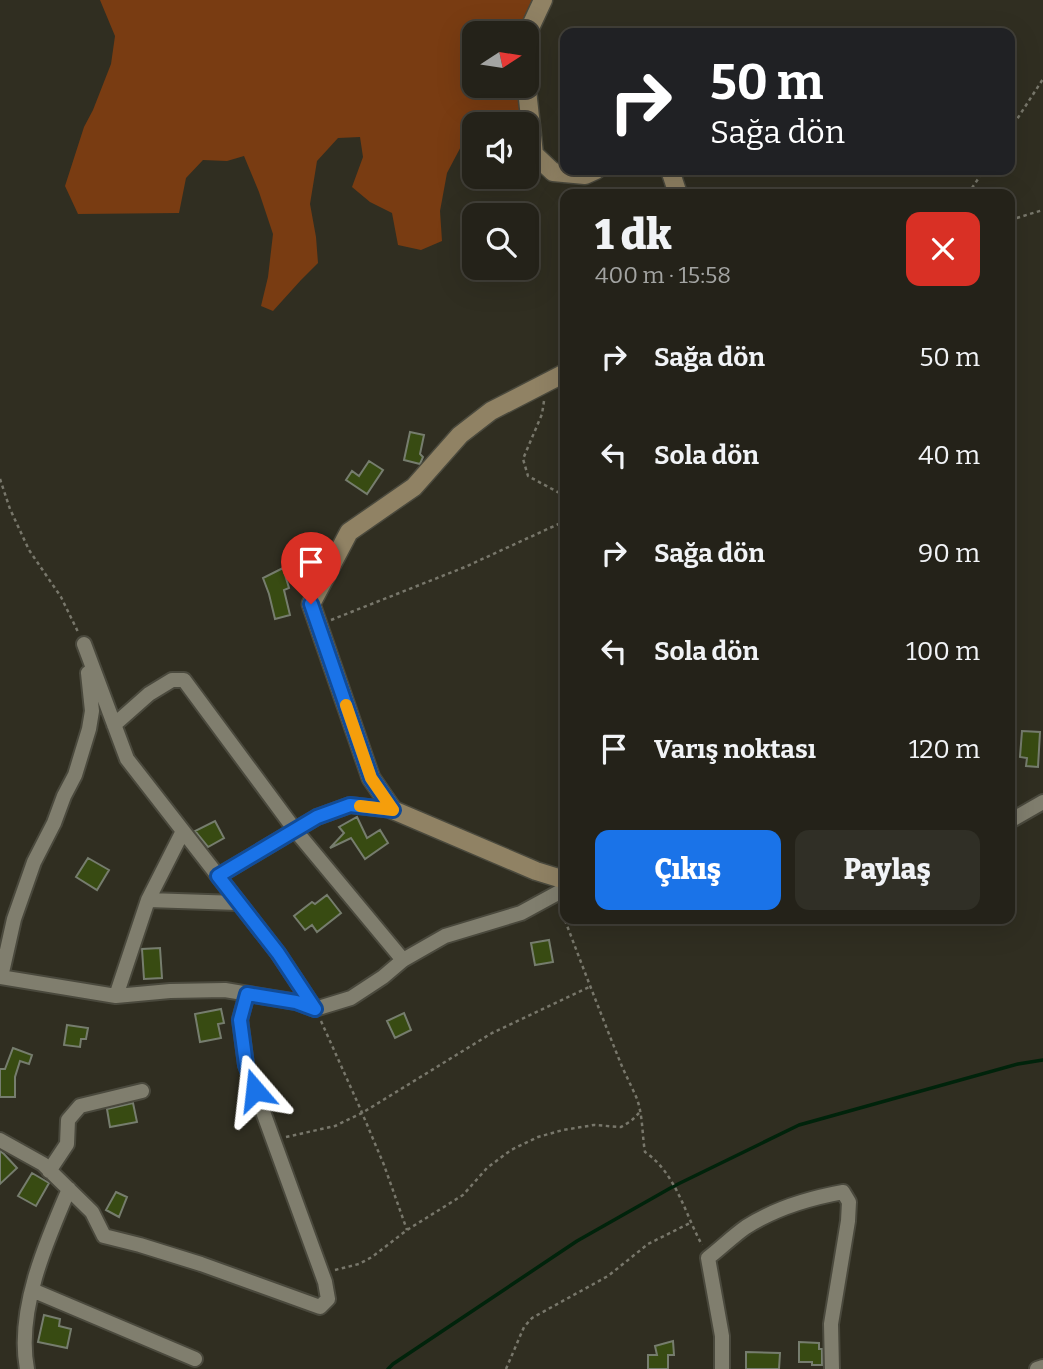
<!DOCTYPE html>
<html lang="tr">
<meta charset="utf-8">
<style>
body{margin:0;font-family:Bitter,serif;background:#302f26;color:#f1f3f6;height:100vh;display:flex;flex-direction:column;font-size:26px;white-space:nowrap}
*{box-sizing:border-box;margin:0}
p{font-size:23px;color:#a3a4a2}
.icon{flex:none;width:38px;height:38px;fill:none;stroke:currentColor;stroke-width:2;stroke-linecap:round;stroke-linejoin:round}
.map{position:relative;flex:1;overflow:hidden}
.drawer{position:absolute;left:560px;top:189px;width:455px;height:735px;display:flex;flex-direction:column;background:#242219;border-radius:14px;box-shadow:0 7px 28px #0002,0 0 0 2px #413f38}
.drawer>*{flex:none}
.hud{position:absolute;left:560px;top:28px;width:455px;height:147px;border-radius:14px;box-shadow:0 7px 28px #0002,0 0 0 2px #413f38;background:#202124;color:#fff;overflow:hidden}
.needle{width:46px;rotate:78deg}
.controls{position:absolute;left:462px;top:21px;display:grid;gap:14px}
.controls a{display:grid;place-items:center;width:77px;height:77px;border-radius:14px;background:#242219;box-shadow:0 7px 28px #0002,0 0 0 2px #413f38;font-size:35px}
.pin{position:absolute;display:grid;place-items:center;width:60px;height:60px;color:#fff;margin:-72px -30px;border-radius:50% 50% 50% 0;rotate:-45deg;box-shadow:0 0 7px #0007}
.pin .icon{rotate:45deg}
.me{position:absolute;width:77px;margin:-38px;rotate:343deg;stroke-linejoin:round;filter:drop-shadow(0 0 5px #0008)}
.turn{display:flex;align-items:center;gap:24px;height:147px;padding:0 35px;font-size:32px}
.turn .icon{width:91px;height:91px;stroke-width:2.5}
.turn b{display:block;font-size:49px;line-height:60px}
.round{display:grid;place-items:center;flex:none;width:74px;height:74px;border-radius:14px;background:#302f26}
.summary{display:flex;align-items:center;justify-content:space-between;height:119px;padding:0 35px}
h1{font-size:42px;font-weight:800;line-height:52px}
.cta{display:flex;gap:14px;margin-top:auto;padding:14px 35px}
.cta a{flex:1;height:80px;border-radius:14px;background:#1a73e8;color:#fff;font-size:28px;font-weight:800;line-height:80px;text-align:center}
.cta a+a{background:#302f26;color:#f1f3f6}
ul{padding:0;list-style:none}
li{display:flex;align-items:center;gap:21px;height:98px;padding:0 35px}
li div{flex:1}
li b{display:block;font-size:26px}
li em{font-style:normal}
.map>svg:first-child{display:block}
</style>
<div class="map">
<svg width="1043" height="1369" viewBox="0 0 1043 1369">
<rect width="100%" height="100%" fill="#302e21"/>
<path fill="#793c12" d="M 100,0 L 532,0 L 524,17 L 521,33 L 474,33 L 474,86 L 518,86 L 520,124 L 474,124 L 474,136 L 466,137 L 447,173 L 440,211 L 442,241 L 421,250 L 398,245 L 392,213 L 370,202 L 352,187 L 363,157 L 360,137 L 338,138 L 317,161 L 310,204 L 316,237 L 318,263 L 301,280 L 273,311 L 261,306 L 268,277 L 273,234 L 259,192 L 244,156 L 227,161 L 203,160 L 186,178 L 179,213 L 78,214 L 65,186 L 84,127 L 93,110 L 111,64 L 115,36 Z"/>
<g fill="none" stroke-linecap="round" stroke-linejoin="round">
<path stroke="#00230b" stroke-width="3.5" d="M 388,1369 L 393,1364 L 577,1241 L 674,1186 L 799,1125 L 1018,1064 L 1043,1060"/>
</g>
<path fill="#384b12" stroke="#767d6e" stroke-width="2" d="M 410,432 L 424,435 L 420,454 L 423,457 L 420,464 L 404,460 Z
M 369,461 L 383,470 L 367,494 L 346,480 L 352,471 L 359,476 Z
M 283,568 L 289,588 L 284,590 L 290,615 L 275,619 L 269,594 L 263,578 Z
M 1022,731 L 1040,732 L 1038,767 L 1026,766 L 1027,758 L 1020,757 Z
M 357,817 L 367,838 L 380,830 L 388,843 L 365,859 L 351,838 L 330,848 L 344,833 L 339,827 Z
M 215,821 L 224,838 L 208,847 L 195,831 Z
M 88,858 L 109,870 L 97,890 L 76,877 Z
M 327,895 L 341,913 L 317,932 L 312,925 L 305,930 L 294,916 L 312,902 L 315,904 Z
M 549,940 L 553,962 L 535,965 L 531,943 Z
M 160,948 L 162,978 L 144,979 L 142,949 Z
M 221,1009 L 224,1023 L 218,1024 L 221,1038 L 200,1042 L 195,1014 Z
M 404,1013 L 411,1030 L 395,1038 L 387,1021 Z
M 67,1025 L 88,1028 L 86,1039 L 81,1039 L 80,1047 L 64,1045 Z
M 13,1048 L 32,1055 L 29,1064 L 20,1061 L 15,1077 L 15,1097 L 0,1097 L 0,1069 L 5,1069 Z
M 133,1103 L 137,1122 L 110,1127 L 107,1109 Z
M 0,1151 L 4,1154 L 17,1168 L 0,1184 Z
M 32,1173 L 49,1183 L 36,1206 L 18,1196 Z
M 116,1192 L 127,1197 L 119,1217 L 106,1210 Z
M 44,1315 L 60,1319 L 59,1326 L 71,1329 L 67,1348 L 38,1342 Z
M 673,1341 L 674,1355 L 668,1355 L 668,1369 L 648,1369 L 648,1355 L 657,1355 L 655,1346 Z
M 799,1342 L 819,1343 L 819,1349 L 822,1349 L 822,1365 L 812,1365 L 812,1362 L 799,1362 Z
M 746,1352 L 780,1353 L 779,1369 L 746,1369 Z"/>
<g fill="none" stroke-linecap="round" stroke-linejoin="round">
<defs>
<path id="street" d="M 84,644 L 127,759 L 278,953 L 315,1009
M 114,725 L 149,694 L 172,680 L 184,680 L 295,830 L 403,960
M 1010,821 L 1043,802
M 218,876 L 317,817 L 350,805 L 393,810
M 148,900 L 238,903
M 0,977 L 116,996 L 170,991 L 225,990 L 297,1002 L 315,1009 L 351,998 L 383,977 L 403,960 L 445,936 L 521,913 L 565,889
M 1,977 L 14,919 L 34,862 L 54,823 L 64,796 L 75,775 L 89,729 L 92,711 L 88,673
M 116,996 L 148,900 L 183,831
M 0,1140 L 43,1164 L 92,1212 L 104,1236 L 140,1245 L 201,1264 L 320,1307 L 328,1299 L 325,1282 L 246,1065 L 240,1019 L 247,994
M 49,1171 L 67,1144 L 68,1120 L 80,1106 L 142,1091
M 32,1290 L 195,1359
M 27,1369 C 16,1311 46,1242 69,1189
M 722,1369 L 722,1336 L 708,1258 C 721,1248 733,1236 746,1227 C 774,1209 810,1198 843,1192 L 849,1202 L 848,1221 L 831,1324 L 832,1369
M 1037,1369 L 1043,1367"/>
<path id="secondary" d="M 543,0 L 529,30 L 527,90 L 534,154 L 553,172 L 585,175 L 596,170
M 670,170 L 678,194
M 565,373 L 491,411 L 460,435 L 414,487 L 349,532 L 311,604 L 371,778 L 393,810 L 536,871 L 565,880"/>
</defs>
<use href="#street" stroke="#4a493d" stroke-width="18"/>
<use href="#secondary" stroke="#4a493d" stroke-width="21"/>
<path stroke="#78776b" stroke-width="2.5" stroke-dasharray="3.5 3.5" stroke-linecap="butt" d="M 1010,130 L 1043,79
M 968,194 L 984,170
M 1010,220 L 1043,210
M 544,401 L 542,414 L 523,459 L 528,476 L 565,496
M 0,479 L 10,509 L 29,550 L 61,597 L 79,634
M 331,620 L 465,567 L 565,521
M 560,907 C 580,960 600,1012 621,1064 C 626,1076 632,1087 637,1099 C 643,1116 642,1135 645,1152 C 676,1173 685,1214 702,1245
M 321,1021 L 360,1108 L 384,1165 L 407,1230
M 286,1137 L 335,1126 L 362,1113 L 492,1033 L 589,987
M 335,1270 L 359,1264 L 372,1257 L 407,1230 L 463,1195 L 487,1168 L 511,1150 L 538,1137 L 563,1130 L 594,1125 L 621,1127 L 631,1121 L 639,1113
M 506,1369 L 524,1327 L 532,1318 L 608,1276 L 648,1244 L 690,1223"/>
<use href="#street" stroke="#807e6e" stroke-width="14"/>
<use href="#secondary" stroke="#908264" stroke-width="18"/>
</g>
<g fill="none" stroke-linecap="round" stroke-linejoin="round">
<defs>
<path id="route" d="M 255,1090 L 246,1065 L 240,1020 L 247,994 L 296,1002 L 315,1009 L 278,953 L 218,876 L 317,817 L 350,805 L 393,810 L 371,778 L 311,604"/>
</defs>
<use href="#route" stroke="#114b97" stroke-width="18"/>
<use href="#route" stroke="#1a73e8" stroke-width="12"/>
<path stroke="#f59e0b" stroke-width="12" d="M 346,705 L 371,778 L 393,810 L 360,806"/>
</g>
</svg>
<div class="controls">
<a><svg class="needle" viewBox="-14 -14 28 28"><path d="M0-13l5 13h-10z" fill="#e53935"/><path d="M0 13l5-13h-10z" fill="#a3a4a2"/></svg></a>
<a><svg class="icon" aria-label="sound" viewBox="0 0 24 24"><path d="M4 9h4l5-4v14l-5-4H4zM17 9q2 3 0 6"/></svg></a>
<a><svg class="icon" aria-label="search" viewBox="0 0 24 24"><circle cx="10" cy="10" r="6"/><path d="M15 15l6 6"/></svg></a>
</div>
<div class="pin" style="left:311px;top:604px;background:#d93025"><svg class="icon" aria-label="arrive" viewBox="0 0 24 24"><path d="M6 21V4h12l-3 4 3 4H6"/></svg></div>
<svg class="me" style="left:255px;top:1090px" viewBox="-20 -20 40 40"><path d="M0-17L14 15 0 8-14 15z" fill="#1a73e8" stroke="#fff" stroke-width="4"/></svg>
<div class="hud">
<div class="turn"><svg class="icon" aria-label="right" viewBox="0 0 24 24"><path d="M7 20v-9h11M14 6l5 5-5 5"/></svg><div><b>50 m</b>Sağa dön</div></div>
</div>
<section class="drawer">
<div class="summary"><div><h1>1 dk</h1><p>400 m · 15:58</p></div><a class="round" style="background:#d93025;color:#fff"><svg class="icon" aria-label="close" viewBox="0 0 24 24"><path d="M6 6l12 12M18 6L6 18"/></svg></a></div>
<ul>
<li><svg class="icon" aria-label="right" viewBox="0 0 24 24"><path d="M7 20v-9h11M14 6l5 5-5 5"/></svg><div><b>Sağa dön</b></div><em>50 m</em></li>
<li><svg class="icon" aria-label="left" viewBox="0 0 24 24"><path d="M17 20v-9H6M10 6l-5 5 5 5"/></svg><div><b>Sola dön</b></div><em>40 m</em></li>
<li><svg class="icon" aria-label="right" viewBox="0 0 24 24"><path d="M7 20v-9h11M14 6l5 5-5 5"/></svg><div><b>Sağa dön</b></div><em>90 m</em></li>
<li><svg class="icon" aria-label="left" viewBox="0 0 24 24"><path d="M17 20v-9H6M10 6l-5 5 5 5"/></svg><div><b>Sola dön</b></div><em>100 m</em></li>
<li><svg class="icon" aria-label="arrive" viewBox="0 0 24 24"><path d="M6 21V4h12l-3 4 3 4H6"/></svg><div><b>Varış noktası</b></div><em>120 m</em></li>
</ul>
<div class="cta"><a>Çıkış</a><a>Paylaş</a></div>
</section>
</div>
